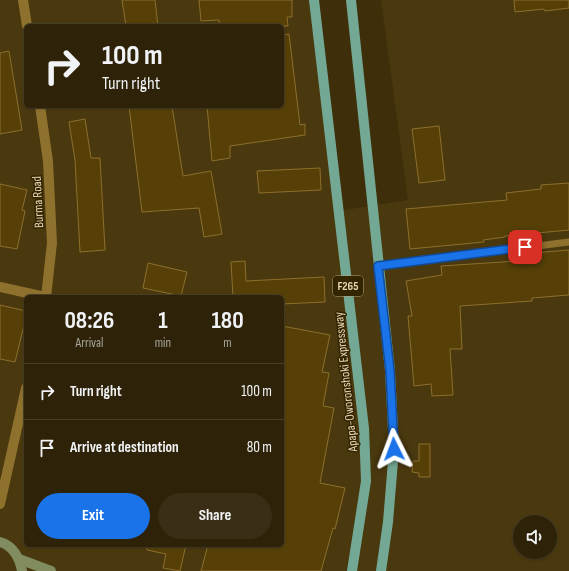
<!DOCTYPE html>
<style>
body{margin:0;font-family:"Sofia Sans Condensed",sans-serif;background:#3a2f16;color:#f1f3f6;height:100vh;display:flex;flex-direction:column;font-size:15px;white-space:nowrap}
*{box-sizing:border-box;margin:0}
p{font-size:13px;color:#a7a49c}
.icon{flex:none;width:22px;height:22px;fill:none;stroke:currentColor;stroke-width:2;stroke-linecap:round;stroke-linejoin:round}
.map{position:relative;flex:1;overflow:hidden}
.drawer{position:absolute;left:24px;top:295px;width:260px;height:252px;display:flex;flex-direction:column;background:#2e2308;border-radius:6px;box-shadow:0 1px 3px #0004,0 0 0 1px #494029}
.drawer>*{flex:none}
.guide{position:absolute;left:24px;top:24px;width:260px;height:84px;border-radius:6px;box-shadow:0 1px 3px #0004,0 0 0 1px #494029;background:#2e2308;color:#f1f3f6;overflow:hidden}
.fabs{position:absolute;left:513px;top:515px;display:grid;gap:8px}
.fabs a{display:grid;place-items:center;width:44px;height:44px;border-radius:50%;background:#2e2308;box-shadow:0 1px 3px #0004,0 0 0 1px #494029;font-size:20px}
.pin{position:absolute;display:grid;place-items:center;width:34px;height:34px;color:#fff;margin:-17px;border-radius:8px;box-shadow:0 2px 6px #0006}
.me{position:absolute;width:44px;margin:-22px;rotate:357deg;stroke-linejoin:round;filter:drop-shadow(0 0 3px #0008)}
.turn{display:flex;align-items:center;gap:14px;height:84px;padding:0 12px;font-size:18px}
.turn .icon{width:52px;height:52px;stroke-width:2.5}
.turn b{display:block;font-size:28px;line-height:34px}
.eta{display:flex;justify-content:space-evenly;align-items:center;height:68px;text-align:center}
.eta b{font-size:24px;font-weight:700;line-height:28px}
.button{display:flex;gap:8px;margin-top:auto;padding:8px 12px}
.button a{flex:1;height:46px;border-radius:24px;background:#1a73e8;color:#fff;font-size:16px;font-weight:700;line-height:46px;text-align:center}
.button a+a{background:#3a2f16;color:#f1f3f6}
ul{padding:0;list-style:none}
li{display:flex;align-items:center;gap:12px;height:56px;padding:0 12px;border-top:1px solid #494029}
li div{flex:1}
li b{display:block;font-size:15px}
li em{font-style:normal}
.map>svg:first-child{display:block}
</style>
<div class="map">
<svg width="569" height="571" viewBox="0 0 569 571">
<rect width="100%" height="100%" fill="#3e2f0a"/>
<path fill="#4a380e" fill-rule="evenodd" d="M 0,0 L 313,0 L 338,211 L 408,200 L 381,0 L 569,0 L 569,571 L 0,571 ZM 26,26 L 282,26 L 282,106 L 26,106 ZM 26,297 L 282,297 L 282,545 L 26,545 ZM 520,522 L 550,522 L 550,552 L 520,552 Z"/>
<path fill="#564008" stroke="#8d6f2c" d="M 122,0 L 155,0 L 158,26 L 126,26 Z
M 199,0 L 292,0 L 292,17 L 287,17 L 288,26 L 219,26 L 219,20 L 201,21 Z
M 514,0 L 569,0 L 569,8 L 545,11 L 544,9 L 515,12 Z
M 289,34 L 300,125 L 305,124 L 305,135 L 230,146 L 230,158 L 212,161 L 207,106 L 282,106 L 282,35 Z
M 9,51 L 22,130 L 0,134 L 0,53 Z
M 129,106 L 172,106 L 183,176 L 211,171 L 222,234 L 204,237 L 199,208 L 142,212 Z
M 85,119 L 91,158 L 100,158 L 105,250 L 80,252 L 75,160 L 69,122 Z
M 439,126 L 445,180 L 419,183 L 412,129 Z
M 320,168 L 321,190 L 259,193 L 257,171 Z
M 569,183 L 569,230 L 505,236 L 505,237 L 483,240 L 484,242 L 410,249 L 406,209 L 507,200 L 506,193 L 541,189 L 541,185 Z
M 0,184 L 27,190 L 22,210 L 25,211 L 17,249 L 0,246 Z
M 569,250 L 569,295 L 532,298 L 532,301 L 460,306 L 462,349 L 450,349 L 453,395 L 432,396 L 431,384 L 414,386 L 408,316 L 412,316 L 406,281 L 442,275 L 441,266 L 533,260 L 532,253 Z
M 245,261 L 246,281 L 324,277 L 325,302 L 282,304 L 282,297 L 233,297 L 231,262 Z
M 148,263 L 187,272 L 181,296 L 143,288 Z
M 0,305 L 26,311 L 26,317 L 15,362 L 0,359 Z
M 282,326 L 330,335 L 322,372 L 329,373 L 323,406 L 334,408 L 320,483 L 345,488 L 335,529 L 333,528 L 321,571 L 201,571 L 208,545 L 282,545 Z
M 419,444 L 430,444 L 430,477 L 419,477 L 419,473 L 412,472 L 413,461 L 419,461 Z
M 147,545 L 186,545 L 180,571 L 163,568 L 166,554 L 147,550 Z"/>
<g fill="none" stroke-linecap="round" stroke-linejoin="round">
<path stroke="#8f712e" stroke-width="7" d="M 378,266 L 569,242"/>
<path stroke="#8f712e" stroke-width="10" d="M 23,0 L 27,26
M 40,106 L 48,161 L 52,243 L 46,297
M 0,287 L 45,297
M 0,504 L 26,388"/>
<path stroke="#818c61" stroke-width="10" d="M 0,542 C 13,545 20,559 22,571
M 19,559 L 51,571"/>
<path stroke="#73a894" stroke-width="10" d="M 314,0 L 364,428 L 366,481 L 352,571
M 351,0 L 390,371 L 394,449 L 388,522 L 381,571"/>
</g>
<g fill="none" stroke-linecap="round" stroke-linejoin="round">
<defs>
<path id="route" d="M 394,449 L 390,371 L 378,266 L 525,247"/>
</defs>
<use href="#route" stroke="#114b97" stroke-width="10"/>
<use href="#route" stroke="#1a73e8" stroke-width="7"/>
</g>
<g text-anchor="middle" stroke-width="3" stroke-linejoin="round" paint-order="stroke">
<rect fill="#342501" stroke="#b1a180" stroke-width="1" x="333" y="276" width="30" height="20" rx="3"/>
<g font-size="12" font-weight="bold" fill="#e6d6b6">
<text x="348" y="290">F265</text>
</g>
<g font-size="13" fill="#e6d6b6" stroke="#342501">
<text transform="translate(37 202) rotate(-93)" y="5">Burma Road</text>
<text transform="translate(345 382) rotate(-96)" y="5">Apapa-Oworonshoki Expressway</text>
</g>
</g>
</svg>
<div class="fabs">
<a><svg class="icon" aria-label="sound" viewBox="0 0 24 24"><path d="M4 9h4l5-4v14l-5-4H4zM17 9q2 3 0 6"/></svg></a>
</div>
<div class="pin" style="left:525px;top:247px;background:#d93025"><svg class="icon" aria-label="arrive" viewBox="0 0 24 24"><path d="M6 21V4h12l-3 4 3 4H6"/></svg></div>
<svg class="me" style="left:394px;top:449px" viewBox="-20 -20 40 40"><path d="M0-17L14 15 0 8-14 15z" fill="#1a73e8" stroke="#fff" stroke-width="4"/></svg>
<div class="guide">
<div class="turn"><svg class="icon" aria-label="right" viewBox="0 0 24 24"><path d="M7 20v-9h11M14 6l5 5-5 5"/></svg><div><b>100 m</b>Turn right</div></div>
</div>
<section class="drawer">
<div class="eta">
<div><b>08:26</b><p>Arrival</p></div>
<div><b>1</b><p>min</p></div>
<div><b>180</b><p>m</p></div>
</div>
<ul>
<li><svg class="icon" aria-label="right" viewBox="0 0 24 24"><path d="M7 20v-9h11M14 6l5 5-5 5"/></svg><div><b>Turn right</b></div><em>100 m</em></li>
<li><svg class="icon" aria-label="arrive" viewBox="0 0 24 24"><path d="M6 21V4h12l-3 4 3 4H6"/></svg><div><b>Arrive at destination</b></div><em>80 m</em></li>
</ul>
<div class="button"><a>Exit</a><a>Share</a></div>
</section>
</div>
